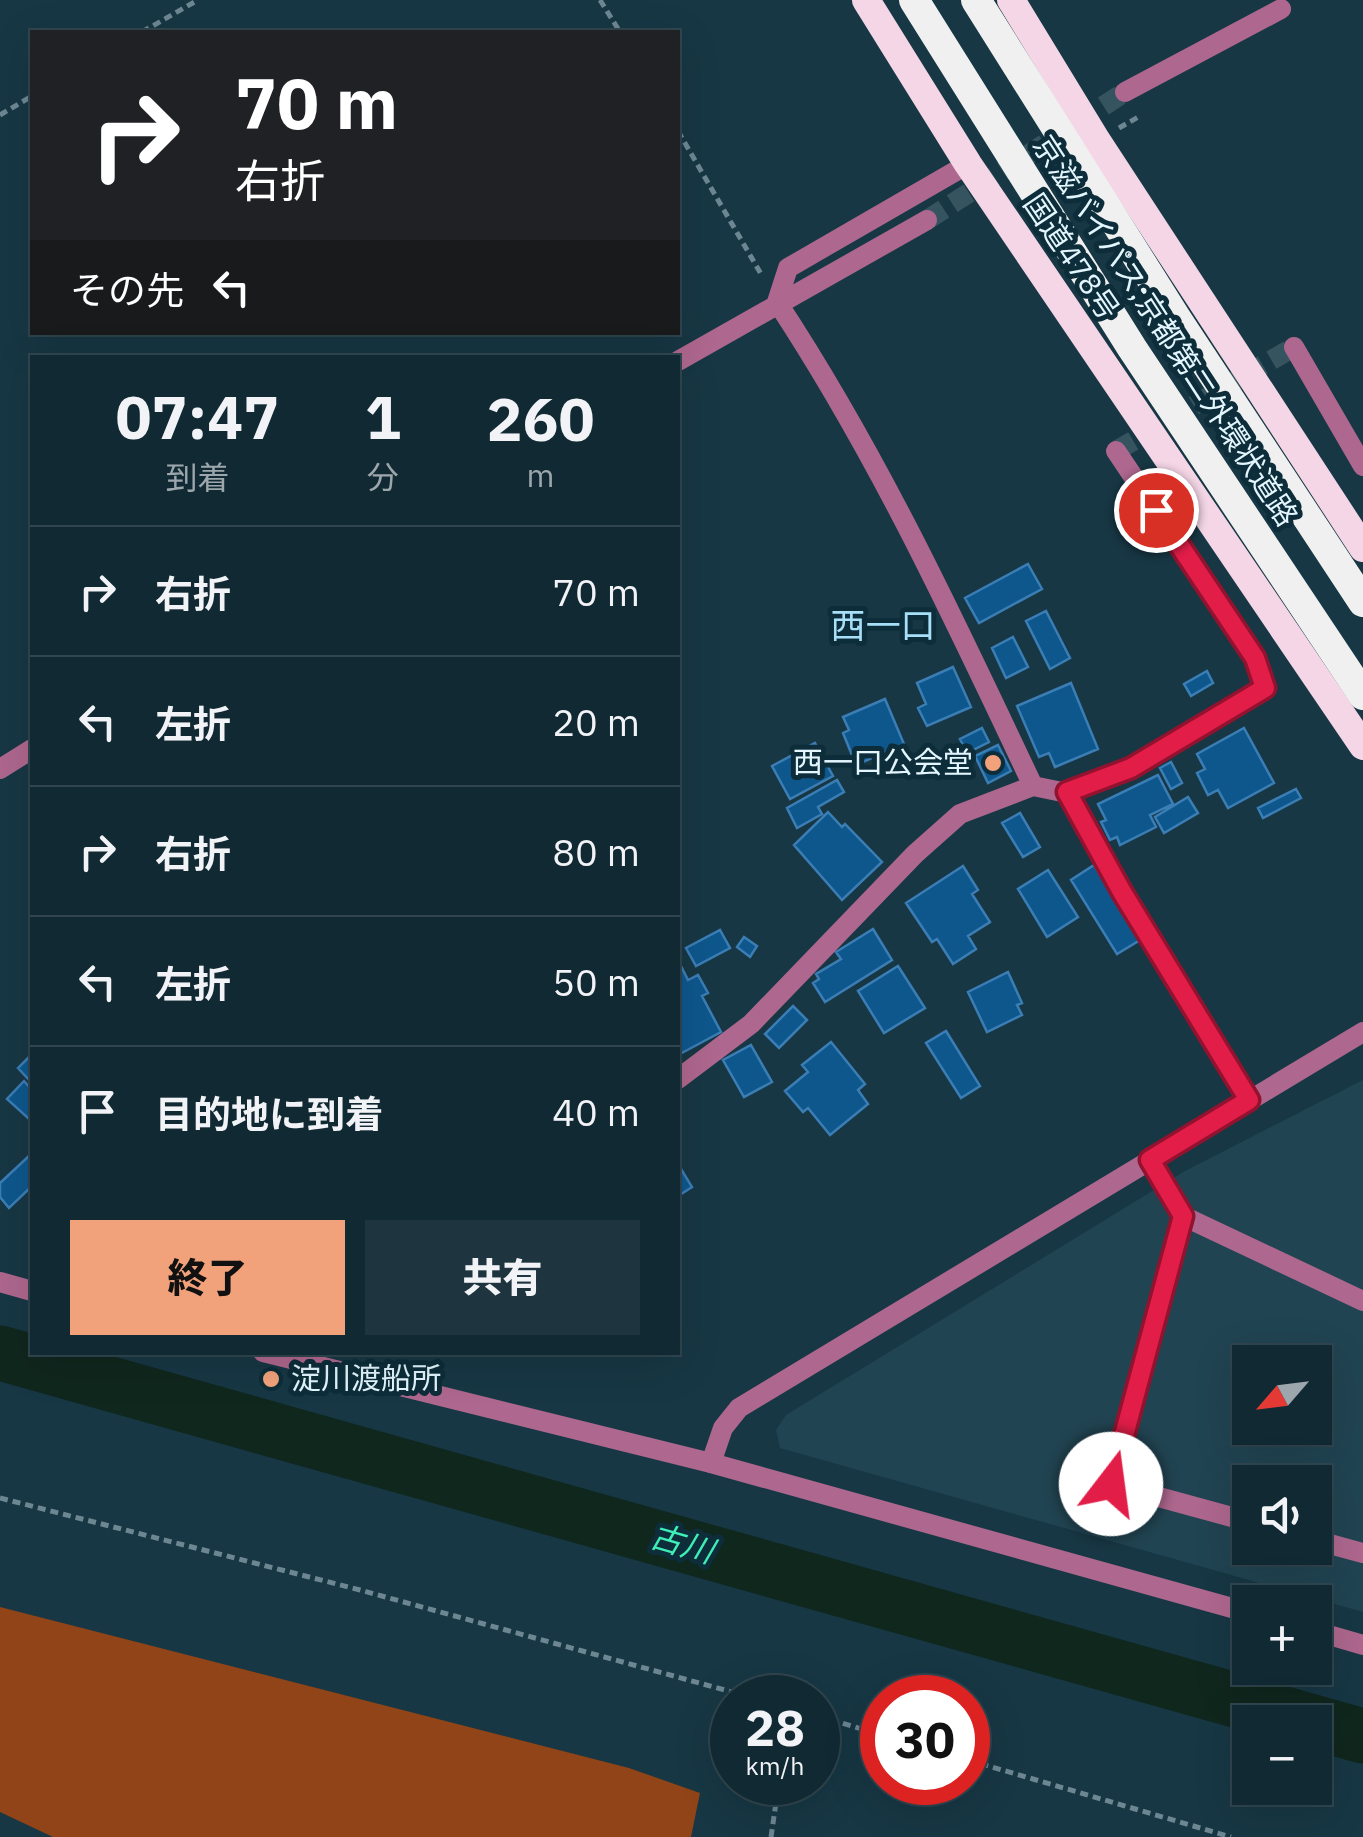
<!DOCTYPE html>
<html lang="ja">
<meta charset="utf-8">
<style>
body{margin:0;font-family:"IBM Plex Sans","Noto Sans JP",sans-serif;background:#1e353f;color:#f1f3f6;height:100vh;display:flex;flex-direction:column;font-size:38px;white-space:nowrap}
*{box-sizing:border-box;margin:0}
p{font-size:32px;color:#9ca6ac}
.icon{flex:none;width:55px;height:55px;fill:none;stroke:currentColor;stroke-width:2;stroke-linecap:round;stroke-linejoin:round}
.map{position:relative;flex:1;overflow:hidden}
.panel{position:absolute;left:30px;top:355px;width:650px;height:1000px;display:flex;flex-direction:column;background:#112933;border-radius:0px;box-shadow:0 10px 40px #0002,0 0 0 2px #30454e}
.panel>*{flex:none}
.banner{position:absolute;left:30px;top:30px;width:650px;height:305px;border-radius:0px;box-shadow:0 10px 40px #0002,0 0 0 2px #30454e;background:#202124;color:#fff;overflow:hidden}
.needle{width:65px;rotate:242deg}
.fabs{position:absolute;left:1232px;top:1345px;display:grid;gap:20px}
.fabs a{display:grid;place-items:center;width:100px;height:100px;border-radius:0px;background:#112933;box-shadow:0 10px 40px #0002,0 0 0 2px #30454e;font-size:50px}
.speed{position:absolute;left:710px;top:1675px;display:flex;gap:20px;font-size:50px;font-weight:700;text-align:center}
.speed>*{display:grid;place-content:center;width:130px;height:130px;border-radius:50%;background:#112933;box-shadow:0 10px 40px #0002,0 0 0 2px #30454e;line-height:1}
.speed small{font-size:25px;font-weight:400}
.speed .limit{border:15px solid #d22;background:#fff;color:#111}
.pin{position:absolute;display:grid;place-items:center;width:85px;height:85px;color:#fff;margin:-42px;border:5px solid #fff;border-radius:50%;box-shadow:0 2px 10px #0007}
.me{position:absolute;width:110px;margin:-55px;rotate:15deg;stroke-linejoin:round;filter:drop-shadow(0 0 8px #0008)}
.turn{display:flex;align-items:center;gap:35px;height:210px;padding:0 40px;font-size:45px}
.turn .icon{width:130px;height:130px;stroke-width:2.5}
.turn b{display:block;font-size:70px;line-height:85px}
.then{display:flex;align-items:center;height:95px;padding:0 40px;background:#0003;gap:20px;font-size:38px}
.eta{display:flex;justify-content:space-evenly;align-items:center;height:170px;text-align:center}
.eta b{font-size:60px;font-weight:800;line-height:70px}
.cta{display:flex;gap:20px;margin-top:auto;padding:20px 40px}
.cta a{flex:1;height:115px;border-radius:0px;background:#f1a27b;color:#111;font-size:40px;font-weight:800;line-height:115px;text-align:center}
.cta a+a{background:#1e353f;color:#f1f3f6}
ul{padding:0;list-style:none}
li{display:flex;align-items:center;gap:30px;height:130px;padding:0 40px;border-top:2px solid #30454e}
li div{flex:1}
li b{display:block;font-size:38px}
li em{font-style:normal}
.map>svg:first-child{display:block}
</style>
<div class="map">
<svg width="1363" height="1837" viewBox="0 0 1363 1837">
<rect width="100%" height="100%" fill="#173744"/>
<path fill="#214452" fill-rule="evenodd" d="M 1363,1080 L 1363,1612 L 780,1448 L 776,1430 L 786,1415 L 1185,1171 ZM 1250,1362 L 1315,1362 L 1315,1428 L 1250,1428 ZM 1250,1482 L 1315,1482 L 1315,1548 L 1250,1548 Z"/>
<path fill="#904417" d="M 0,1607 L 629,1768 L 700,1793 L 691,1837 L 53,1837 L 0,1812 Z"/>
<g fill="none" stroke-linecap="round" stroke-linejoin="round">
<path stroke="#10271e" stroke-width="55" d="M 0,1353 L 1363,1736"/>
</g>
<path fill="#0e578c" stroke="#3b7db5" stroke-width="2.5" d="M 1028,564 L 1042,589 L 979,623 L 965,598 Z
M 1046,611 L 1070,658 L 1050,669 L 1026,621 Z
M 1013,637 L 1028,667 L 1006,678 L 992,648 Z
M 953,667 L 971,707 L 927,726 L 918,708 L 926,704 L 917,683 Z
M 1207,671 L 1213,683 L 1191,696 L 1184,684 Z
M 1071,683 L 1098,749 L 1055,767 L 1049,753 L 1039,757 L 1017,706 Z
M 885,699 L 904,744 L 856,765 L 843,733 L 849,730 L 843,717 Z
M 982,728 L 989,742 L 967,753 L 960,739 Z
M 1244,728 L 1274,783 L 1228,808 L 1218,790 L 1208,795 L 1197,773 L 1205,769 L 1197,754 Z
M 815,743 L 833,776 L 790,799 L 772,766 Z
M 998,745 L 1011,771 L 988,783 L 975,756 Z
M 1171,762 L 1182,783 L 1171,789 L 1160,768 Z
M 1158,775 L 1173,804 L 1150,815 L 1156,827 L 1120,845 L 1117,837 L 1110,840 L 1101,822 L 1106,820 L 1098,804 Z
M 837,780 L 844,792 L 818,807 L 822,814 L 797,828 L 787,808 Z
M 1296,789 L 1301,798 L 1263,818 L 1258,808 Z
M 1188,797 L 1198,813 L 1164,833 L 1155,817 Z
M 828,812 L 842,827 L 845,824 L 882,862 L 842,900 L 794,845 Z
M 1020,813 L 1040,847 L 1023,857 L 1002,823 Z
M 1094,865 L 1140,940 L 1117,954 L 1071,880 Z
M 963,866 L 978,890 L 972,894 L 990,922 L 968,936 L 976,949 L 953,964 L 937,939 L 932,942 L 906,903 Z
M 1048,870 L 1078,917 L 1047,937 L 1018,889 Z
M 873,929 L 892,960 L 825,1002 L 813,983 L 819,979 L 816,974 L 841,959 L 836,952 Z
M 720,930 L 730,948 L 696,966 L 686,948 Z
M 744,937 L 757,946 L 750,957 L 737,947 Z
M 681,966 L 688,980 L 698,975 L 708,993 L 702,996 L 721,1032 L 678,1055 L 678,968 Z
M 898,966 L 925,1008 L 884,1033 L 858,991 Z
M 1008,972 L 1022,1003 L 1017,1005 L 1022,1015 L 987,1032 L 968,992 Z
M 793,1006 L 807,1020 L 779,1048 L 765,1034 Z
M 946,1031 L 980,1086 L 961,1098 L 926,1043 Z
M 831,1042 L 865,1084 L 858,1090 L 868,1104 L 830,1135 L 808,1108 L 803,1112 L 785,1091 L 808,1072 L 802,1065 Z
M 751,1045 L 772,1082 L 744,1097 L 723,1060 Z
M 32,1054 L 32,1083 L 18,1068 Z
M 24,1081 L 32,1090 L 32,1115 L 29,1119 L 7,1099 Z
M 30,1155 L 32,1186 L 9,1208 L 0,1197 L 0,1183 Z
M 678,1164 L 692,1187 L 678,1196 Z"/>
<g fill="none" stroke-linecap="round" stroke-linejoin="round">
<path stroke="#365460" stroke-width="20" stroke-dasharray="20 10" stroke-linecap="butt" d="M 927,220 L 1125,92
M 1116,451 L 1294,347"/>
<path stroke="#6d8792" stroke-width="5" stroke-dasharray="8 5" stroke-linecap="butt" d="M 600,0 L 620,32
M 142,32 L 198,0
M 0,115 L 32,96
M 1119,128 L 1140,116
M 678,131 L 761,274
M 0,1498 L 360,1590 L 754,1698
M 818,1716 L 882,1735
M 968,1760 L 1231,1837
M 771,1837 L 779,1782"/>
<path stroke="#ae678e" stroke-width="20" d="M 1125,92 L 1281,9
M 777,302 C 878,455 955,621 1033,786
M 777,302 L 788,268 L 968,164
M 1294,347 L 1363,466
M 678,361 L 927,220
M 0,769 L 32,749
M 1067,793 L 1131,768 L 1265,688 L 1255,658 L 1116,451
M 678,1079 L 751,1024 L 915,854 L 960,814 L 1033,786 L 1067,793 L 1122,892 L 1249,1100
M 1150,1160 L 1183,1216
M 711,1463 L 723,1428 L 739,1408 L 1363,1032
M 1250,1522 L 1111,1484 L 1183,1216 L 1363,1301
M 1315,1540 L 1363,1553"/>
<path stroke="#ae678e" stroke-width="20" d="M 0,1282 L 32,1291
M 263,1352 L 711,1463 L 1250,1613
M 1315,1631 L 1363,1645"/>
<path stroke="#f4d6e6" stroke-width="28" d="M 866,0 L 968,164 L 1363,746
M 1011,0 L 1097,141 L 1363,548"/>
<path stroke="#f0f0f0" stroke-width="30" d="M 914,0 L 1132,348 L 1363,695
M 976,0 L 1176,318 L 1363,602"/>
</g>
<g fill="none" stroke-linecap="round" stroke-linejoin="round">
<defs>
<path id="route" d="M 1111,1484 L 1183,1216 L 1150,1160 L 1249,1100 L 1122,892 L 1067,792 L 1131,768 L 1265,688 L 1255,658 L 1156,510"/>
</defs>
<use href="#route" stroke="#92132f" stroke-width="25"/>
<use href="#route" stroke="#e11d48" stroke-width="18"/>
</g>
<g fill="#f1a27b" stroke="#0c2d39" stroke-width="4">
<circle cx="993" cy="763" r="10"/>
<circle cx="271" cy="1379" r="10"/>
</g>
<g text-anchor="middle" stroke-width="10" stroke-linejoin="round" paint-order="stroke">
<g font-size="30" fill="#e3f5fd" stroke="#0c2d39">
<text transform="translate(1071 257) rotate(56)" y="10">国道478号</text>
<text transform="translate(1165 331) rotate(57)" y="10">京滋バイパス;京都第二外環状道路</text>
</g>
<g font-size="30" fill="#e3f5fd" stroke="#0c2d39" text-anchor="end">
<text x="973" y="773">西一口公会堂</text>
<text x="291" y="1389" text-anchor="start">淀川渡船所</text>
</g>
<g font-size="32" font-style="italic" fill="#3fedb6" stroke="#0c2d39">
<text transform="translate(682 1544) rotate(16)" y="11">古川</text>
</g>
<g font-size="35" fill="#a8dff8" stroke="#0c2d39">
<text x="883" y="638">西一口</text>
</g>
</g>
</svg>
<div class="fabs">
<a><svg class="needle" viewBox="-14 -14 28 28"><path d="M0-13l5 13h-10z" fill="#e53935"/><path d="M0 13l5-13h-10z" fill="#9ca6ac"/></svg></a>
<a><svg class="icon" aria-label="sound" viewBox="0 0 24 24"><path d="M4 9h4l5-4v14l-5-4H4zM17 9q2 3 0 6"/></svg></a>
<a>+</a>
<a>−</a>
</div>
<div class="speed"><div>28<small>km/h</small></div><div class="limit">30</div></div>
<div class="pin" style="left:1156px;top:510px;background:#d93025"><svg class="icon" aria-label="arrive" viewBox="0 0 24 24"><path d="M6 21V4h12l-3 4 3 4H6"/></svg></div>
<svg class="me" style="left:1111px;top:1484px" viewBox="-20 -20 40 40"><circle r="19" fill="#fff"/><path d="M0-13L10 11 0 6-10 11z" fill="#e11d48"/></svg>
<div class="banner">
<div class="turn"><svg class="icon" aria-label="right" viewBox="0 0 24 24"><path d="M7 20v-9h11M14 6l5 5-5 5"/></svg><div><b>70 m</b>右折</div></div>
<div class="then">その先<svg class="icon" aria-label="left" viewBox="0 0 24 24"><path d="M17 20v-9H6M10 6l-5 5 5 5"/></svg></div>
</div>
<section class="panel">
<div class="eta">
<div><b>07:47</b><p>到着</p></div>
<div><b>1</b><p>分</p></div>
<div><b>260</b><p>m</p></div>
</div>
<ul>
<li><svg class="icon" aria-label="right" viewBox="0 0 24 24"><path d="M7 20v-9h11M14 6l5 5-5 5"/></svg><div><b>右折</b></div><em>70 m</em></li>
<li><svg class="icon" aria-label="left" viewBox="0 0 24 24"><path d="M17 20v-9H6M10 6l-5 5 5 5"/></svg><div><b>左折</b></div><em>20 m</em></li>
<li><svg class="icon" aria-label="right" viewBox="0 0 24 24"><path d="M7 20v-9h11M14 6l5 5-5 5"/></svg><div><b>右折</b></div><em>80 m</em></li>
<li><svg class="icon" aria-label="left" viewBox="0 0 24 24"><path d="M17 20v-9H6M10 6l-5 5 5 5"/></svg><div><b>左折</b></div><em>50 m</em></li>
<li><svg class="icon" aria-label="arrive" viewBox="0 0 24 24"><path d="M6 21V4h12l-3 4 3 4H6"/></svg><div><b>目的地に到着</b></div><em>40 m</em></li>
</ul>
<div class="cta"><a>終了</a><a>共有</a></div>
</section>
</div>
